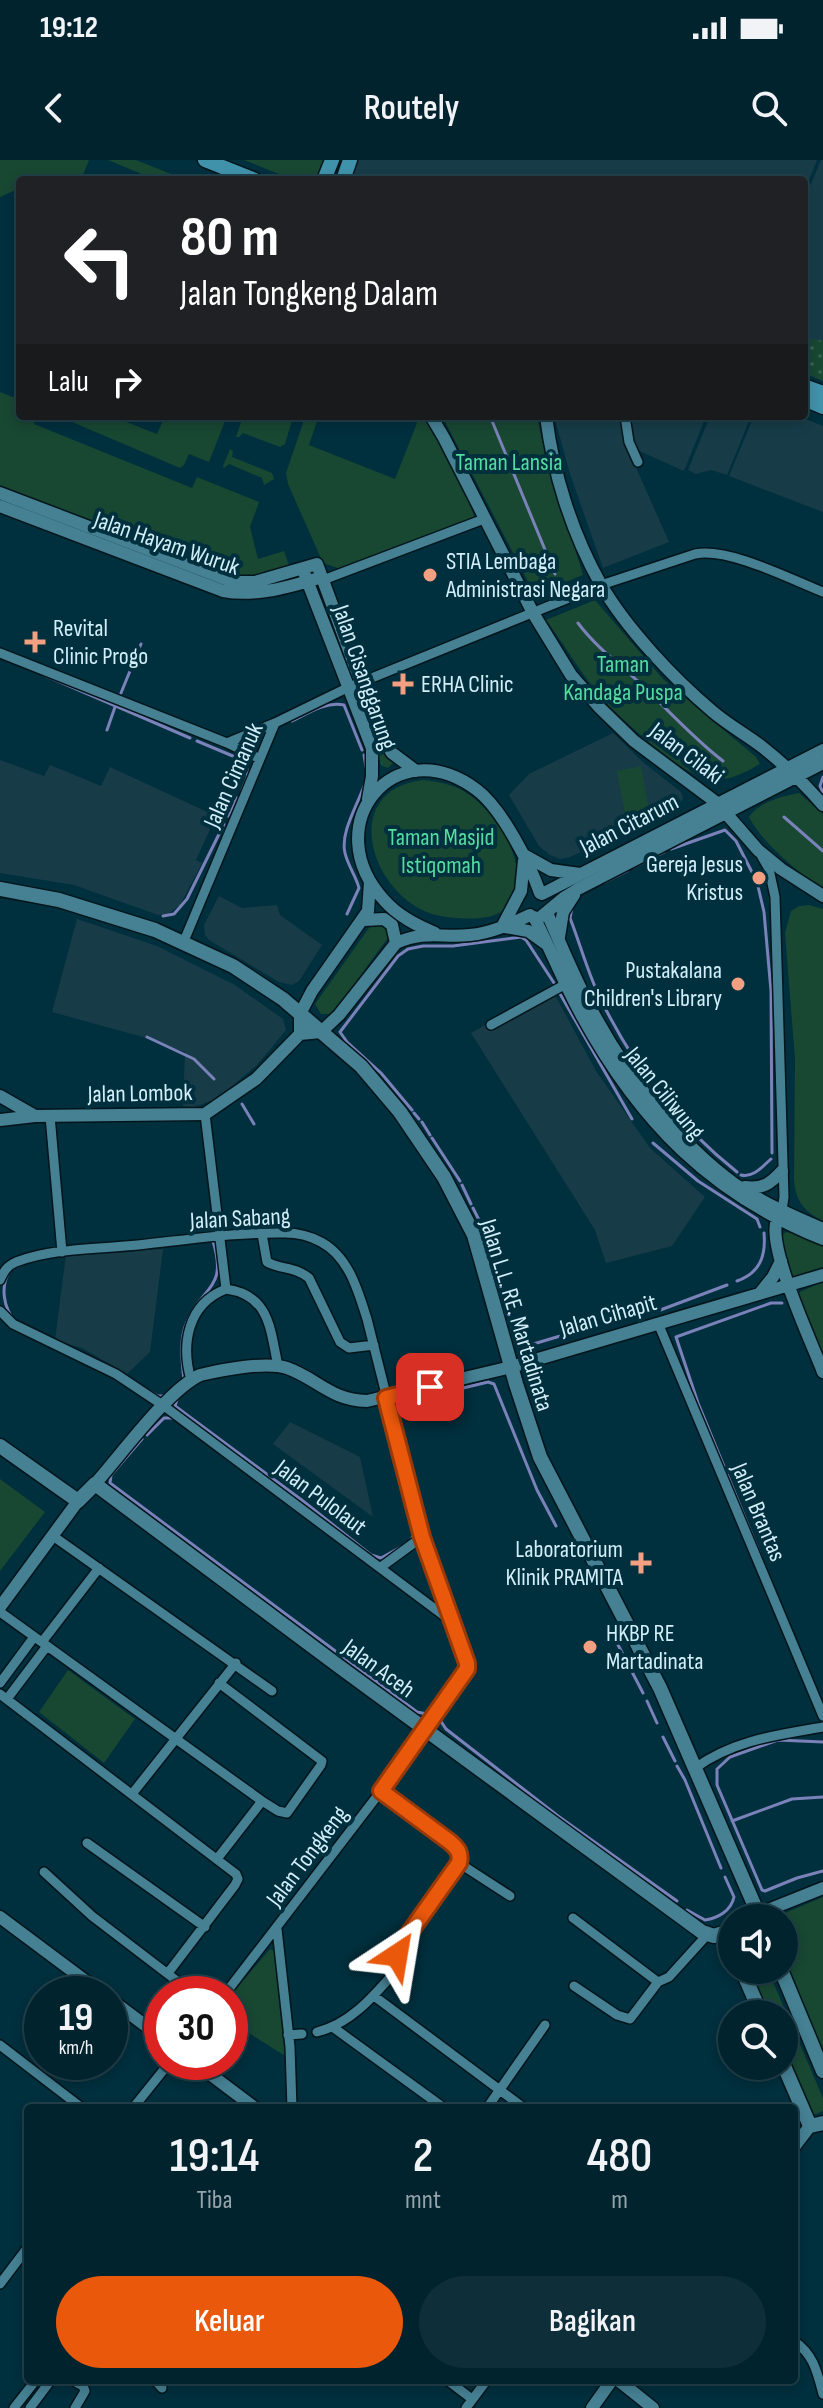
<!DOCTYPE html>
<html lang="id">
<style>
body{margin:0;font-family:"Sofia Sans Condensed",sans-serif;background:#0e2f3a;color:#f1f3f6;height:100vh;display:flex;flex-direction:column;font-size:30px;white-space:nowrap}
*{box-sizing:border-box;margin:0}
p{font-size:26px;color:#95a4aa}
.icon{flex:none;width:44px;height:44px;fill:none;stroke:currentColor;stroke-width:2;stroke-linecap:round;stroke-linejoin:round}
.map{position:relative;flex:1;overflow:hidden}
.panel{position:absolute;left:24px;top:1944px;width:774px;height:280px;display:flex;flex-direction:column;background:#00232e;border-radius:8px;box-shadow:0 4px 12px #0003,0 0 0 2px #22404a}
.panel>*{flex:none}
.top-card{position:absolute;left:16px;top:16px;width:792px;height:244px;border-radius:8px;box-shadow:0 4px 12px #0003,0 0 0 2px #22404a;background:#202124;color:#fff;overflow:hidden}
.buttons{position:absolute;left:718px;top:1744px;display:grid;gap:16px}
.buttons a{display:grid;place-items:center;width:80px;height:80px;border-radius:50%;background:#00232e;box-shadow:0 4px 12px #0003,0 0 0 2px #22404a;font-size:40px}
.speed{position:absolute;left:24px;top:1816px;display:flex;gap:16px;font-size:40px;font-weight:700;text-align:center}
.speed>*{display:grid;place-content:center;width:104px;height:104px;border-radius:50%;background:#00232e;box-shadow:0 4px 12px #0003,0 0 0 2px #22404a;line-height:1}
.speed small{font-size:20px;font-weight:400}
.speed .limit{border:12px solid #d22;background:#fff;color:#111}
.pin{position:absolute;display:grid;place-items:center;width:68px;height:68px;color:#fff;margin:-34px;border-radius:16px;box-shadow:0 4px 12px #0006}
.me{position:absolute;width:88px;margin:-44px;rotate:33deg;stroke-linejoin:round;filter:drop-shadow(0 0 6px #0008)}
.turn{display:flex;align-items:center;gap:28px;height:168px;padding:0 32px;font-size:36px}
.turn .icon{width:104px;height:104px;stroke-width:2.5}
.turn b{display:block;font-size:56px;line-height:68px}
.then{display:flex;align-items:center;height:76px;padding:0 32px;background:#0003;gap:16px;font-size:30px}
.eta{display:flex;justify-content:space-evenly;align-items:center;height:136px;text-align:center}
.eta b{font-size:48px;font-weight:600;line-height:56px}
.cta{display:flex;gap:16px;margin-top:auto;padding:16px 32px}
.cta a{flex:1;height:92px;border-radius:48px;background:#ea580c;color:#fff;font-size:32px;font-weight:600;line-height:92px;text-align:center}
.cta a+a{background:#0e2f3a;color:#f1f3f6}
.status{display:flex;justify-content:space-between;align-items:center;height:56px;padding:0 40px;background:#00232e;direction:ltr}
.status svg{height:22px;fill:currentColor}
header{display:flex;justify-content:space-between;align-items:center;height:104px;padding:0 32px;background:#00232e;font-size:36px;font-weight:600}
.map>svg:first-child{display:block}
</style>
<div class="status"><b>19:12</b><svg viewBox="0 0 49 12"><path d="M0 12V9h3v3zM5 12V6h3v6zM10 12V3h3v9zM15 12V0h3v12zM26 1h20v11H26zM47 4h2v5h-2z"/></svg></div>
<header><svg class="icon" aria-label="back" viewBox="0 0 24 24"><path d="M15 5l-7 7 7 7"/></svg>Routely<svg class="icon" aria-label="search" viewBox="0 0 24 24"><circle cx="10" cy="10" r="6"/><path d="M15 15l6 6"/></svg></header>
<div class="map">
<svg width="823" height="2248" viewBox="0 0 823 2248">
<defs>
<pattern id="garden-dots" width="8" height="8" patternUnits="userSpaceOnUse" patternTransform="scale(2)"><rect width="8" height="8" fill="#184732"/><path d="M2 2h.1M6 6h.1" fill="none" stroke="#396250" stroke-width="1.8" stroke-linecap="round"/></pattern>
</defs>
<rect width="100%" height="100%" fill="#002f3d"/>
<path fill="#173c48" d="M 357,0 L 817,0 L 804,32 L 804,20 L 349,20 Z
M 821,0 L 823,0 L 823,221 L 804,213 L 804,41 Z
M 554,256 L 706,256 L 684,311 L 626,285 L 669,382 L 603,408 L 570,314 Z
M 710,256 L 751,256 L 727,315 L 711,310 L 696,314 L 688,310 Z
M 754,256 L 798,256 L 823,266 L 823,352 L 729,316 Z
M 613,573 L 643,602 L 681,632 L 683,638 L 678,648 L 570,697 L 560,699 L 550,695 L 539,686 L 509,635 L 529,614 Z
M 0,600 L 44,616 L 50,605 L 101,626 L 110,607 L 216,656 L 196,700 L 202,703 L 180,745 L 168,754 L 158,755 L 74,725 L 0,713 Z
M 219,736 L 242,748 L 277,745 L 280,755 L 322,785 L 299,821 L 292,825 L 279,822 L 209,780 L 205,775 L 204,765 Z
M 77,759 L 157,786 L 235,825 L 283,859 L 286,870 L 257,905 L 230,928 L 211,941 L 193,947 L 183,946 L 185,892 L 143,877 L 52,852 Z
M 554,833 L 596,911 L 650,988 L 705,1037 L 672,1086 L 606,1103 L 595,1070 L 471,873 L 487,864 L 489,867 Z
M 163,1089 L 150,1192 L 127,1214 L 82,1188 L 55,1180 L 66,1095 Z
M 290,1262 L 360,1297 L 373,1357 L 273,1284 Z"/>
<path fill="#184732" d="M 0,0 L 89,0 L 81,20 L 20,20 L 20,28 L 0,37 Z
M 108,0 L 136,0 L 171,14 L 175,20 L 150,20 L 151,18 Z
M 244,0 L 328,0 C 326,4 323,15 319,18 C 307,29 258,5 244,0 Z
M 0,232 L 20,240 L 20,256 L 36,256 L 34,264 L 192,328 L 197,317 L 259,342 L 250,367 L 258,399 L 284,391 L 290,408 L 233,422 L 0,327 Z
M 58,256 L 111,256 L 157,274 L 165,256 L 227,256 L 209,302 L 189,294 L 184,305 L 180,308 Z
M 243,256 L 293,256 L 293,257 L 285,284 L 280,287 L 243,273 L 239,277 L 236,277 Z
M 302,256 L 319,256 L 309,285 L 395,319 L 417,263 L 400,256 L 427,256 L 458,315 L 475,358 L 340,409 L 323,403 L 288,324 L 286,313 L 303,263 Z
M 442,256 L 537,256 L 542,280 L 583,415 L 535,435 Z
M 230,289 L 233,291 L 232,297 L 272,313 L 274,319 L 264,325 L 262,318 L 229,304 L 224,308 L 223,306 Z
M 595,440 L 663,519 L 756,597 L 760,604 C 745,613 725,623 707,619 C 682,614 618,557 600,536 C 580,512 564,484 546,460 Z
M 641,606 L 649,649 L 625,654 L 617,611 Z
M 424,620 C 438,622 453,624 465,632 C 496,651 532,706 511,741 C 506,749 501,753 492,756 C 481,759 468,759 456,758 C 441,757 427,754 415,746 C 364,714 347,628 424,620 Z
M 799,633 L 823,654 L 823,730 C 800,714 761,682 749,657 C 758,642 783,636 799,633 Z
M 809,745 L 823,749 L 823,1061 C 804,1051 796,1042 794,1020 L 795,899 L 785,773 L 791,751 L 799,746 Z
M 379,764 L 387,768 L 388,778 L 332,854 L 321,854 L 315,844 L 371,765 Z
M 786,1072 L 797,1074 L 823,1086 L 823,1107 L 790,1117 L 783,1079 L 783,1075 Z
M 823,1122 L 823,1201 L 795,1134 Z
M 0,1319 L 45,1352 L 0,1411 Z
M 68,1510 L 135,1559 L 104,1603 L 39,1552 Z
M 823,1737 L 823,1892 L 784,1795 L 784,1758 L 773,1758 Z
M 270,1789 L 274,1791 L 285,1896 L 230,1861 L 230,1836 Z
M 748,1810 L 768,1810 L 823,1938 L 823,1951 L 811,1956 L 784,1893 L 784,1854 L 767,1854 Z"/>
<path fill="url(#garden-dots)" d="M 811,179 L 823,181 L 823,221 L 804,213 L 804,182 Z
M 364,547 L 369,549 L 393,603 L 388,608 L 382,606 L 359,551 Z"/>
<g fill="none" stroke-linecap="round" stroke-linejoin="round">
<path stroke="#7a82b9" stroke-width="3" d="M 490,256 L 555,414
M 578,463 C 595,486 619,504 641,524 C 668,550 693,578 723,601
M 44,515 L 190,578
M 121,533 L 141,484
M 292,561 C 308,553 326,541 344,545 L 362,590
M 107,570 L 115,547
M 197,581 L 247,602 L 247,618 L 242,630
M 364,595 L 366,607
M 823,617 L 820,626 L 823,633
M 228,656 L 237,638
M 784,657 L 823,691
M 671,689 L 725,670 L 736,681 L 757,722 L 764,752 L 771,831 L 772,993
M 634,707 L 664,692
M 605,722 L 627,711
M 572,748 L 570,758 C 581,786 589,818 603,844 C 637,911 678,965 737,1012
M 347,754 L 359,728 C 356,716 348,706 345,693 C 340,673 357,646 364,626
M 163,756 L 174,754 L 187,739 L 224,664
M 559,832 L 632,959
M 147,877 L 194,899 L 214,919
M 242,944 L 254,964
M 412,950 L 381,913 L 347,882 L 340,872 L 398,796 L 408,789 L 423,786 L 453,786 L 521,777 L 526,780 L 556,826
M 414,953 L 419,959
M 422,962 L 430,975
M 432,978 L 460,1021
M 653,983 L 698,1021 L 757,1059 L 760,1067
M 741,1015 C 753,1018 762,1007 771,999
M 462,1025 L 471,1044
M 473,1048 L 484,1070 L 517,1184 L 520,1188 L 607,1162 L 655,1152 L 727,1125
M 208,1080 L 213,1081 C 228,1130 202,1126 187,1162 C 179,1179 182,1202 184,1220 L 164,1236 L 158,1236 L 90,1199 L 15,1162 C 4,1148 0,1128 9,1112 C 29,1089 171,1085 208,1080 Z
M 737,1121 C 760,1113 766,1096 764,1073
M 177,1239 L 175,1246 L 303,1341 L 371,1395 L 381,1398 L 401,1387
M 393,1245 L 488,1222 L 494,1224 L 537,1330 L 556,1366
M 391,1272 L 416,1371 L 411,1380
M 147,1275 L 164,1258 L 173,1258
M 142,1279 L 111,1315 L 110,1323 L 417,1552 L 427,1554 L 435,1547
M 221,1294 L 407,1433
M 761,1397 L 698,1243 L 676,1177 L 771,1143 L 782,1143
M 616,1481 L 643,1533
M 470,1511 L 441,1557 L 440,1560 L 446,1569 L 558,1656 L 677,1741
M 647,1541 L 657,1563
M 663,1577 L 675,1601
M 823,1582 L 778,1580 L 730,1597 L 717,1609 L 717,1625 L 762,1730 L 765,1731 L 797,1718 L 823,1711
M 677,1606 L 685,1620 L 721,1708
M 732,1661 L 792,1639 L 823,1637
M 687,1750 L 705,1760 C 718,1758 731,1751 734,1737 L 725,1717"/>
<defs>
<path id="minor" d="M 625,256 L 629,282 L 638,302
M 323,420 L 484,359
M 0,493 L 227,583 L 260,599
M 227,583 L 275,563 L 347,528 L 601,425 L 695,394 C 728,387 790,419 823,432
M 762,697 L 769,709 L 775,737 L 784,1037 L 782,1050
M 184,781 L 275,563
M 491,865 L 566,824
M 50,956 L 62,1092
M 262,1074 L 267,1102 C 282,1110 294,1106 309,1118 L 340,1182 L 349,1188 L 374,1185
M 0,1120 C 4,1111 7,1106 16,1102 C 53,1088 98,1089 138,1085 C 186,1080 236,1072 285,1073 C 297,1073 310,1076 321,1082 C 349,1097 358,1131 367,1159 L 422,1377 L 467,1503 L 467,1509 L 381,1631 L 225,1834
M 226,1129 C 270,1135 270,1169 278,1206
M 0,1151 L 13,1164 L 116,1214 L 164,1246 L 451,1461
M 658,1163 L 823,1556
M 191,1220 C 181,1185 187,1144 226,1129 L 205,954
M 53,1376 L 272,1531
M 381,1407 L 422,1377
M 0,1452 L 262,1641 L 278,1651 L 287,1653 L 321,1605 L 322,1601 L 219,1523
M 42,1482 L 99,1408
M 0,1523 L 34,1477
M 0,1534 L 236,1714 L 238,1719 L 235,1725 L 168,1813
M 7,1539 L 47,1486
M 695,1608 C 734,1580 777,1575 823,1567
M 381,1631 L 450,1682 L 458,1689 L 459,1703
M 132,1634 L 236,1503
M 87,1683 L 205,1767
M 217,1699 L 262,1641
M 459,1703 L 510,1736
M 44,1712 L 92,1756 L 194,1834
M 573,1758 L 658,1822 L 669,1817 L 707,1775
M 277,1769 L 290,1887 L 292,1948
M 574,1826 L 617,1855 L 630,1859 L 658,1822
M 374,1836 L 524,1948
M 334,1868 L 444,1948
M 317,1872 C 353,1863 376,1833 400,1806 L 401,1800 L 397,1795 L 398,1789 L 459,1703
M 288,1875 L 302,1874
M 0,1885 L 82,1948
M 133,1948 L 170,1902
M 487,1948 L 545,1865
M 0,2124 L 28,2087
M 794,2181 C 814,2195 817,2212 823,2234
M 72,2220 L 83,2226 L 85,2231 L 75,2248
M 155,2220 L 162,2228
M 447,2220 L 472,2239
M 14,2248 L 36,2220
M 30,2248 L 51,2220
M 466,2248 L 487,2220"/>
<path id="tertiary" d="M 431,256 L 444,278 L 533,453 L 571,515 L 600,548 L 634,581 L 717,643 L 758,690 L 781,709 L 823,736
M 546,256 C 553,313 572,373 600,423 C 625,467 673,518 712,551 C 727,564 745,574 761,586 C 784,604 804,623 823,645
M 0,333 L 233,422 L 255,422 L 317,404 L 361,523 L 388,587 L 392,593 L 416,611
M 0,346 L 223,431 C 256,437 290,427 322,417
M 305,415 L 372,588 L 372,616 L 368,639
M 524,695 L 551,710 L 580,714
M 542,734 L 823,590
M 547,753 C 561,785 574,817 590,847 C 625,913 675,981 736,1025 C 763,1043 793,1056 823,1069
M 542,756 L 565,737 L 578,729 L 823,603
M 534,757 C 551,790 564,824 582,856 C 640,962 711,1034 823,1079
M 364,760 L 384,759 L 392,765 L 396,783
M 502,767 L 521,731 L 524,700
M 505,767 L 528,771 L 546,784
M 435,773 C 416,765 398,756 384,740 C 316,666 394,568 477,630 C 502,649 530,704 540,733
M 559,777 L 563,752 L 574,735
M 300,874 L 321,872 L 339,855 L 396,783 C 426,770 441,778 470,775 C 491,773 511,764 530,755
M 0,936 L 35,956
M 0,960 L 35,956 L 205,954 L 256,919 L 300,874 L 300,854 L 312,831 L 368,751 L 370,722
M 745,1027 C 763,1029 770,1024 782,1011
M 780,1052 C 779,1055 776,1061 776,1064 C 770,1093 811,1181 823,1212
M 760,1133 L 773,1117 L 781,1101
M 95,1324 C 121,1295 167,1231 200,1215 C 221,1210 266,1201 287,1208 C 318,1219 330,1240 367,1241 L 511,1207 L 823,1115
M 0,1447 L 78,1341
M 758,1754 L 823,1728
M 0,1757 L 103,1834
M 110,1839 L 162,1878
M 194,1902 L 255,1948
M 794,1987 L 810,1966
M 618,2220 L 653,2248
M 592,2248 L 612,2220"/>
<path id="secondary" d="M 0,729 L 59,740 L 155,770 L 233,806 L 283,839 L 361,906 L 400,952 L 444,1017 L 474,1075 L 516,1224 L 540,1297 L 660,1528 L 760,1758
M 0,1286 L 78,1341 L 95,1324 L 340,1507 L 702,1772 L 714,1776 L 732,1770
M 742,1810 L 761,1854
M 781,1810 L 823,1911
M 784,1906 L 810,1966 L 823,1963"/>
<path id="primary" d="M 205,0 L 255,20
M 324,20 L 332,0
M 343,20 L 350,0
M 804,226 L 823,233
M 804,239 L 823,247"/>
</defs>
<use href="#minor" stroke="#04151b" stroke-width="12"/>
<use href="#tertiary" stroke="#04151b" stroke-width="15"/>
<use href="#secondary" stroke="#04151b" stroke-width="17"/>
<use href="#primary" stroke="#04151b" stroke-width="17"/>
<use href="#minor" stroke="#458093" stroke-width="9"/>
<use href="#tertiary" stroke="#458093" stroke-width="12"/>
<use href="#secondary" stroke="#458093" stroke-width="14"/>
<use href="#primary" stroke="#4091aa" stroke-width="14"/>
</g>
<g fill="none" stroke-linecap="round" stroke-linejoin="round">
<defs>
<path id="route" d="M 397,1795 L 398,1789 L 459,1703 C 461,1693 458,1689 450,1682 L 381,1631 L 467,1509 L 467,1503 L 422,1377 L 386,1238 L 430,1227"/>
</defs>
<use href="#route" stroke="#983908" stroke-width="20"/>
<use href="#route" stroke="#ea580c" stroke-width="14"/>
</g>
<g fill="#f2a081" stroke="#002f3d" stroke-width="3">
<circle cx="430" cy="415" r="8"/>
<path d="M31 470h8v8h8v8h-8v8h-8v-8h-8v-8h8z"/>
<path d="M399 512h8v8h8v8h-8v8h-8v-8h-8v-8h8z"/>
<circle cx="759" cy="718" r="8"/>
<circle cx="738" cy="824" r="8"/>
<path d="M637 1391h8v8h8v8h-8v8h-8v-8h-8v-8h8z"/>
<circle cx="590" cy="1487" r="8"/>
</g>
<g text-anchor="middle" stroke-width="8" stroke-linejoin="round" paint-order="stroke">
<g font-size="24" fill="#54dca1" stroke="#002f3d">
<text x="509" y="310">Taman Lansia</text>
<text x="623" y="512">Taman<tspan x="623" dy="28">Kandaga Puspa</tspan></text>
<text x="441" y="685">Taman Masjid<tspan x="441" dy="28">Istiqomah</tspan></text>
</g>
<g font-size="24" fill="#d1eef9" stroke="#002f3d">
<text transform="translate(167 383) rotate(19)" y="8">Jalan Hayam Wuruk</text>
<text transform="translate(365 517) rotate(71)" y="8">Jalan Cisanggarung</text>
<text transform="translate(687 593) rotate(37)" y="8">Jalan Cilaki</text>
<text transform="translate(233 615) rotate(-66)" y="8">Jalan Cimanuk</text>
<text transform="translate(629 664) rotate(-27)" y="8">Jalan Citarum</text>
<text transform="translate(140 933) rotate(-1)" y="8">Jalan Lombok</text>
<text transform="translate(665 933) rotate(51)" y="8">Jalan Ciliwung</text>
<text transform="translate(240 1058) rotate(-3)" y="8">Jalan Sabang</text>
<text transform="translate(517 1155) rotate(73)" y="8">Jalan L.L. RE. Martadinata</text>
<text transform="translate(608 1155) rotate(-16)" y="8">Jalan Cihapit</text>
<text transform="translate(321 1337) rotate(37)" y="8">Jalan Pulolaut</text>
<text transform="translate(759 1352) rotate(67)" y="8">Jalan Brantas</text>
<text transform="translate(379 1508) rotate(36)" y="8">Jalan Aceh</text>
<text transform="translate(307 1696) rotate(-53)" y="8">Jalan Tongkeng</text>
</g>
<g font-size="24" fill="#d1eef9" stroke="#002f3d" text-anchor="start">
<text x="446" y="409">STIA Lembaga<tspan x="446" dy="28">Administrasi Negara</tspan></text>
<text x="53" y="476">Revital<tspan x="53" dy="28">Clinic Progo</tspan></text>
<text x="421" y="532">ERHA Clinic</text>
<text x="743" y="712" text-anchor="end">Gereja Jesus<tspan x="743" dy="28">Kristus</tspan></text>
<text x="722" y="818" text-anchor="end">Pustakalana<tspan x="722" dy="28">Children's Library</tspan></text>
<text x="623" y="1397" text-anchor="end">Laboratorium<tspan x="623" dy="28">Klinik PRAMITA</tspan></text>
<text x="606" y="1481">HKBP RE<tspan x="606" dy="28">Martadinata</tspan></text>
</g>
</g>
</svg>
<div class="buttons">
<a><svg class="icon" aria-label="sound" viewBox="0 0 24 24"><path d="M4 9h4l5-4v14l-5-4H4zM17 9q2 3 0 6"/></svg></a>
<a><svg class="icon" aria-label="search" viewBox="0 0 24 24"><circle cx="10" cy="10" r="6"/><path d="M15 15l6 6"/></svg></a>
</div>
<div class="speed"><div>19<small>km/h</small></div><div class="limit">30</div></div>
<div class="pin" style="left:430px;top:1227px;background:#d93025"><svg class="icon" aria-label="arrive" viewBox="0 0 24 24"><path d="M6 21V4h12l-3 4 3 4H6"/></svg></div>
<svg class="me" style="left:397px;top:1795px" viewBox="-20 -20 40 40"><path d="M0-17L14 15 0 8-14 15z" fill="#ea580c" stroke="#fff" stroke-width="4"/></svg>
<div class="top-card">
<div class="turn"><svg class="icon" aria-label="left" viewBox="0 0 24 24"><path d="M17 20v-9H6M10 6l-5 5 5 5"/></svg><div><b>80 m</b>Jalan Tongkeng Dalam</div></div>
<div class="then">Lalu<svg class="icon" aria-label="right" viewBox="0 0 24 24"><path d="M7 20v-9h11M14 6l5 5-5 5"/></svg></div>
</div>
<section class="panel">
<div class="eta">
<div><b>19:14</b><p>Tiba</p></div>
<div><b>2</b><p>mnt</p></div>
<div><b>480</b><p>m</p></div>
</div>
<div class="cta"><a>Keluar</a><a>Bagikan</a></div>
</section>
</div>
